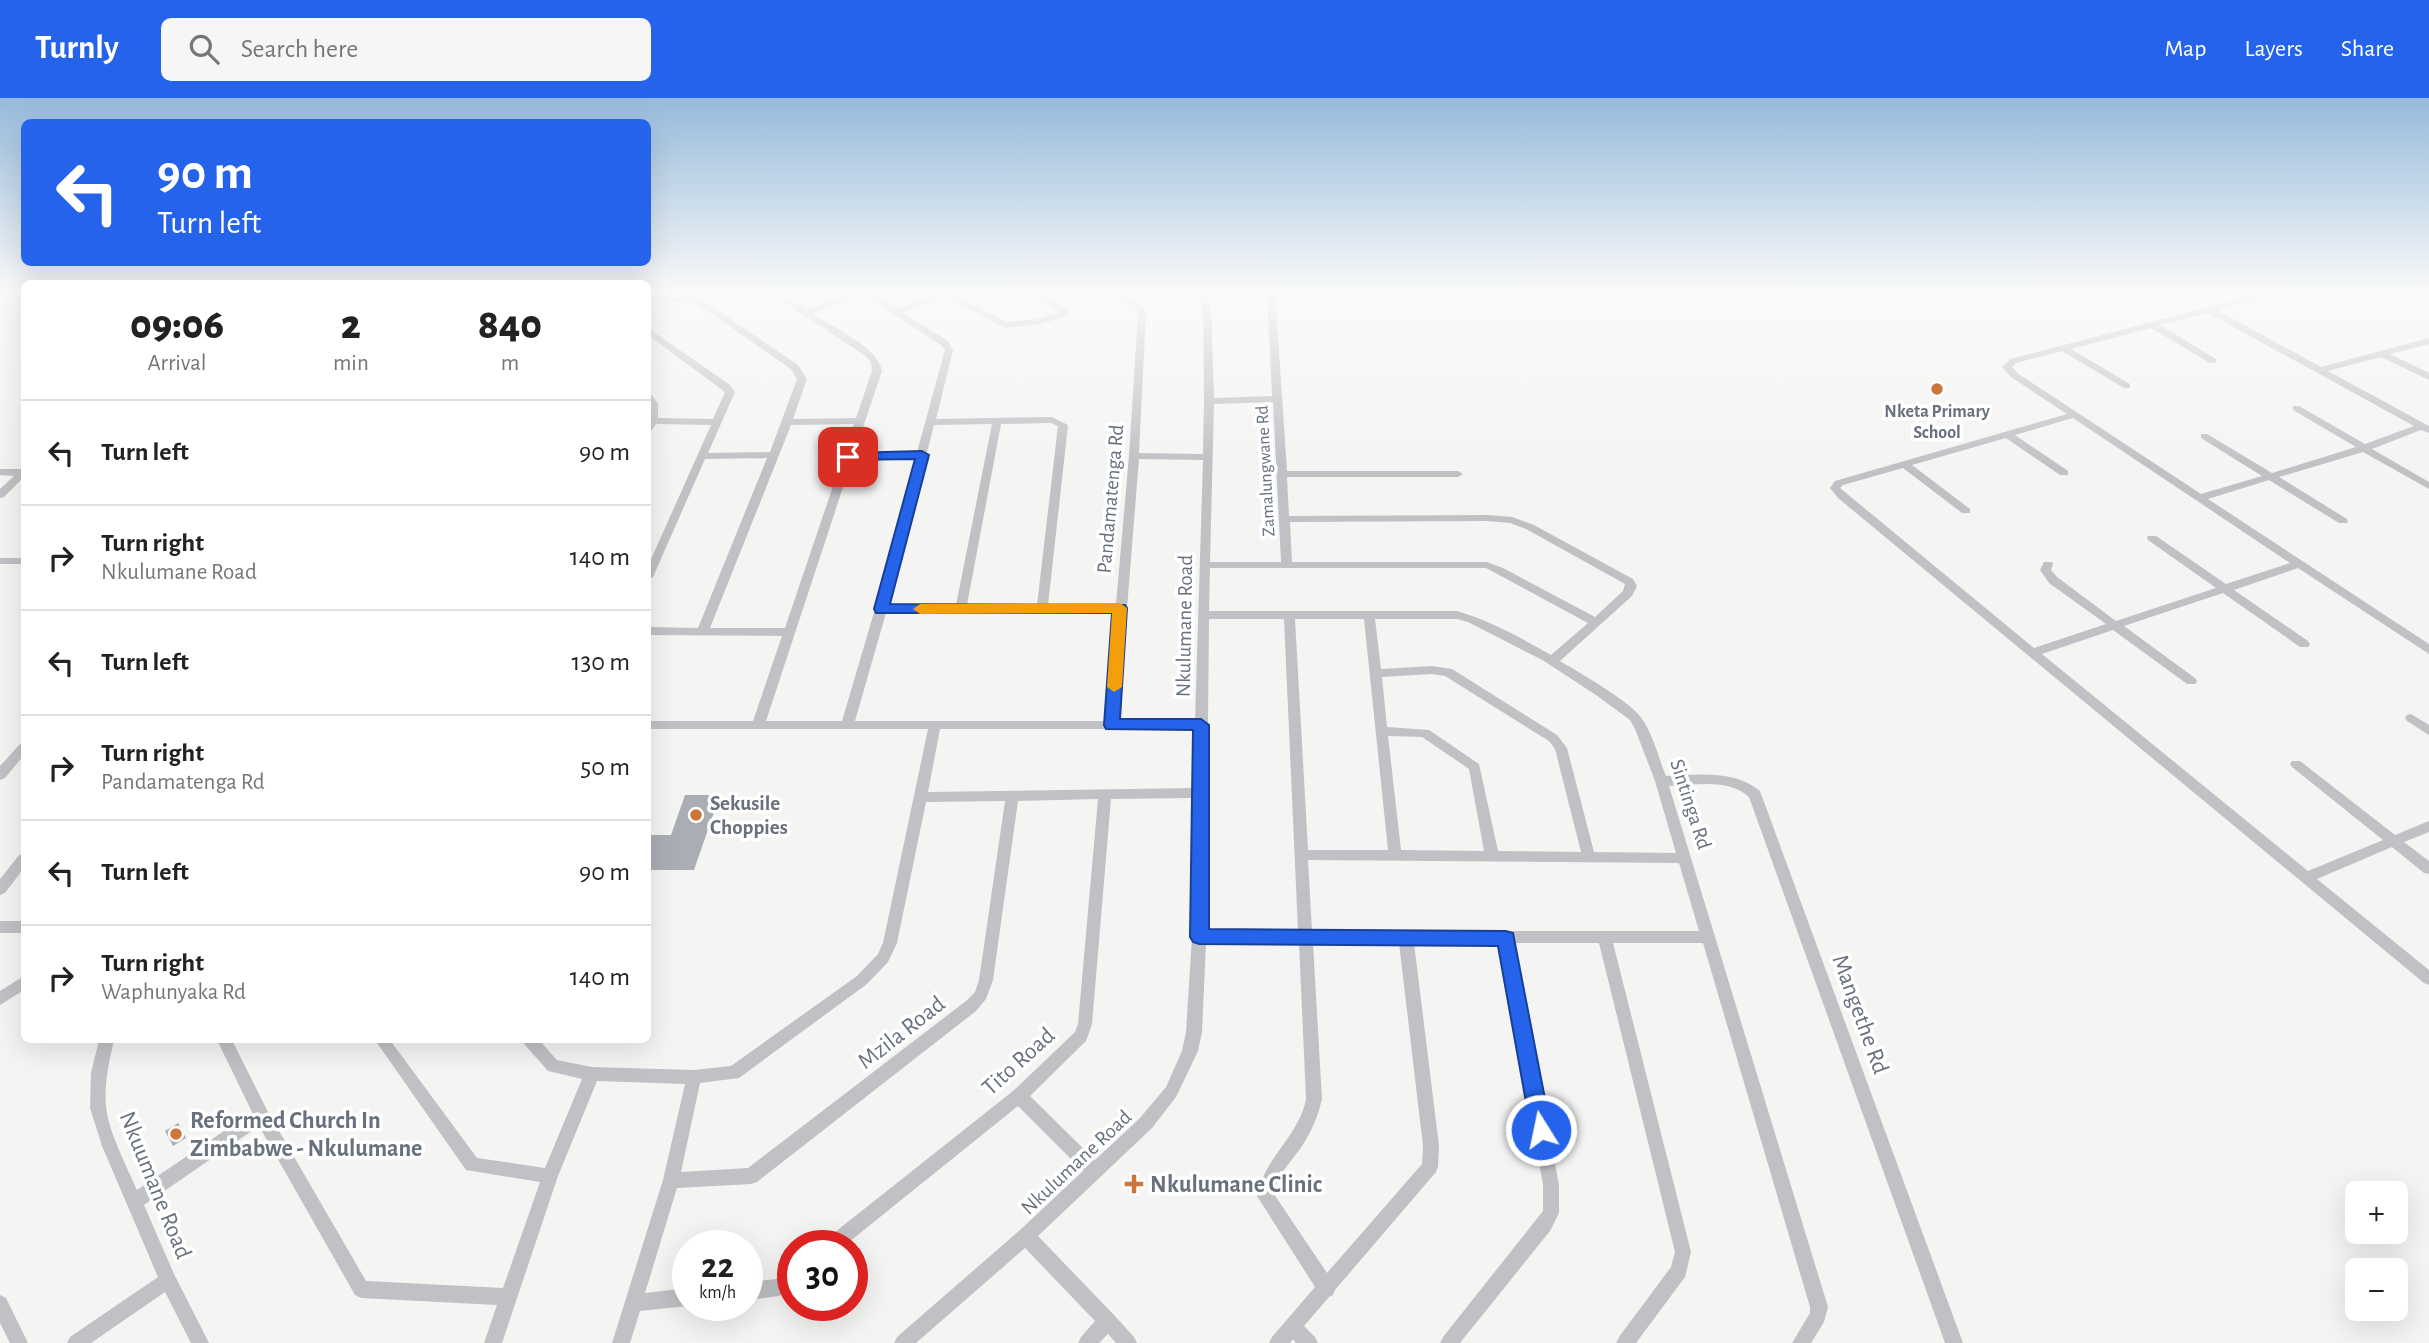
<!DOCTYPE html>
<meta charset="utf-8">
<style>
body{margin:0;font-family:"Alegreya Sans",sans-serif;background:#f6f6f6;color:#222;height:100vh;display:flex;flex-direction:column;font-size:26px;white-space:nowrap}
*{box-sizing:border-box;margin:0}
p{font-size:23px;color:#767676}
.icon{flex:none;width:38px;height:38px;fill:none;stroke:currentColor;stroke-width:2;stroke-linecap:round;stroke-linejoin:round}
.map{position:relative;flex:1;overflow:hidden}
.drawer{position:absolute;left:21px;top:182px;width:630px;height:763px;display:flex;flex-direction:column;background:#fff;border-radius:10px;box-shadow:0 7px 28px #0002}
.drawer>*{flex:none}
.banner{position:absolute;left:21px;top:21px;width:630px;height:147px;border-radius:10px;box-shadow:0 7px 28px #0002;background:#2563eb;color:#fff;overflow:hidden}
.fabs{position:absolute;left:2345px;top:1083px;display:grid;gap:14px}
.fabs a{display:grid;place-items:center;width:63px;height:63px;border-radius:10px;background:#fff;box-shadow:0 7px 28px #0002;font-size:35px}
.speed{position:absolute;left:672px;top:1132px;display:flex;gap:14px;font-size:35px;font-weight:700;text-align:center}
.speed>*{display:grid;place-content:center;width:91px;height:91px;border-radius:50%;background:#fff;box-shadow:0 7px 28px #0002;line-height:1}
.speed small{font-size:18px;font-weight:400}
.speed .limit{border:10px solid #d22;background:#fff;color:#111}
.pin{position:absolute;display:grid;place-items:center;width:60px;height:60px;color:#fff;margin:-30px;border-radius:14px;box-shadow:0 4px 10px #0006}
.me{position:absolute;width:77px;margin:-38px;rotate:350deg;stroke-linejoin:round;filter:drop-shadow(0 0 5px #0008)}
.turn{display:flex;align-items:center;gap:24px;height:147px;padding:0 21px;font-size:32px}
.turn .icon{width:91px;height:91px;stroke-width:2.5}
.turn b{display:block;font-size:49px;line-height:60px}
.eta{display:flex;justify-content:space-evenly;align-items:center;height:119px;text-align:center}
.eta b{font-size:42px;font-weight:800;line-height:49px}
ul{padding:0;list-style:none}
li{display:flex;align-items:center;gap:21px;height:105px;padding:0 21px;border-top:2px solid #e0e0e0}
li div{flex:1}
li b{display:block;font-size:26px}
li em{font-style:normal}
header{display:flex;align-items:center;gap:42px;box-sizing:border-box;height:98px;padding:0 35px;background:#2563eb;color:#fff}
header strong{font-size:33px}
nav{display:flex;gap:38px;margin-inline-start:auto;font-size:24px}
.search{width:490px;height:63px;background:#f6f6f6;display:flex;align-items:center;gap:18px;box-sizing:border-box;padding:0 24px;border-radius:10px;color:#767676;font-size:26px}
.map>svg:first-child{display:block}
</style>
<header>
<strong>Turnly</strong>
<div class="search"><svg class="icon" aria-label="search" viewBox="0 0 24 24"><circle cx="10" cy="10" r="6"/><path d="M15 15l6 6"/></svg>Search here</div>
<nav><a>Map</a><a>Layers</a><a>Share</a></nav>
</header>
<div class="map">
<svg width="2429" height="1245" viewBox="0 0 2429 1245">
<rect width="100%" height="100%" fill="#f4f5f2"/>
<path fill="#aaaeb4" d="M 685,697 L 720,697 L 694,772 L 648,772 L 648,737 L 671,737 Z
M 178,1025 L 186,1040 L 173,1048 L 165,1033 Z"/>
<g fill="none" stroke-linecap="round" stroke-linejoin="round">
<path fill="#bfc1c5" fill-rule="evenodd" d="M 702,193 L 711,193 L 701,201 L 798,267 L 807,281 L 793,321 L 856,320 L 872,273 L 871,265 L 867,259 L 768,193 L 778,193 L 807,212 L 851,193 L 869,193 L 897,211 L 939,193 L 950,193 L 1006,224 L 1040,221 L 1059,214 L 1024,193 L 1034,193 L 1069,213 L 1069,217 L 1041,226 L 1005,230 L 944,197 L 903,215 L 948,243 L 953,252 L 936,321 L 1052,319 L 1068,327 L 1048,507 L 1116,506 L 1129,358 L 1138,215 L 1135,209 L 1109,193 C 1123,193 1140,201 1146,215 L 1139,355 L 1203,356 L 1204,303 L 1203,207 L 1193,193 L 1201,193 L 1211,207 L 1214,300 L 1272,298 L 1267,193 L 1275,193 L 1287,373 L 1458,373 L 1463,376 L 1458,379 L 1287,379 L 1289,418 L 1487,417 L 1512,419 L 1534,427 L 1633,481 L 1637,488 L 1632,498 L 1560,563 C 1580,575 1626,601 1640,618 C 1653,635 1658,659 1666,678 C 1697,677 1734,671 1760,693 L 1963,1245 L 1945,1245 L 1749,699 C 1728,680 1695,687 1669,688 L 1828,1209 L 1824,1224 L 1811,1245 L 1792,1245 L 1810,1215 L 1810,1209 L 1703,845 L 1613,845 L 1691,1154 L 1685,1179 L 1636,1245 L 1616,1245 L 1619,1239 L 1671,1169 L 1675,1154 L 1599,845 L 1514,845 L 1559,1087 L 1559,1115 L 1550,1133 L 1460,1245 L 1440,1245 L 1443,1239 L 1543,1113 L 1543,1087 L 1500,845 L 1414,845 L 1439,1048 L 1438,1069 L 1436,1074 L 1335,1192 L 1333,1197 L 1329,1199 L 1304,1228 L 1315,1239 L 1318,1245 L 1296,1245 L 1293,1241 L 1290,1245 L 1269,1245 L 1272,1239 L 1315,1189 L 1257,1098 C 1264,1060 1299,1038 1306,1001 L 1299,845 L 1206,845 L 1202,934 L 1198,953 L 1176,999 L 1152,1030 L 1038,1138 L 1114,1217 L 1134,1239 L 1137,1245 L 1116,1245 L 1108,1236 L 1099,1245 L 1078,1245 L 1081,1239 L 1095,1223 L 1025,1150 L 916,1245 L 894,1245 L 897,1239 L 1020,1132 L 1083,1073 L 1018,1008 L 844,1148 L 823,1148 L 825,1142 L 1013,993 L 1075,934 L 1078,926 L 1098,701 L 1018,703 L 993,882 L 986,901 L 976,913 L 757,1084 L 751,1086 L 677,1090 L 645,1195 L 688,1190 L 688,1208 L 640,1213 L 630,1245 L 612,1245 L 663,1082 L 685,986 L 597,983 L 558,1078 L 502,1245 L 484,1245 L 497,1207 L 361,1200 L 355,1197 L 259,1028 L 144,1107 L 174,1176 L 209,1245 L 191,1245 L 165,1194 L 91,1245 L 67,1245 L 70,1239 L 158,1179 L 102,1048 L 90,1010 L 91,975 L 99,942 L 114,942 C 109,964 104,986 106,1008 C 108,1033 127,1069 137,1092 L 252,1014 L 217,942 L 232,942 L 267,1012 L 366,1183 L 503,1190 L 540,1084 L 466,1072 L 375,942 L 390,942 L 477,1060 L 545,1070 L 582,981 L 548,973 L 525,947 L 523,942 L 539,942 L 557,962 L 592,969 L 694,972 L 731,968 L 857,878 L 878,856 L 883,845 L 928,631 L 648,631 L 648,623 L 753,623 L 782,538 L 648,537 L 648,529 L 698,530 L 767,360 L 705,361 L 653,479 L 648,482 L 648,468 L 711,327 L 656,326 L 651,333 L 648,334 L 650,314 L 648,295 L 651,296 L 658,306 L 658,320 L 713,321 L 725,294 L 648,237 L 648,230 L 730,287 L 735,294 L 708,355 L 770,354 L 797,281 L 791,271 L 696,205 L 648,203 L 648,198 L 692,200 ZM 860,195 L 941,247 L 945,252 L 917,354 L 854,356 L 882,273 C 879,250 832,228 813,216 ZM 1273,304 L 1281,464 L 1210,464 L 1214,306 ZM 1051,325 L 1058,328 L 1037,507 L 967,507 L 1001,326 ZM 854,326 L 785,530 L 710,530 L 791,327 ZM 992,326 L 956,507 L 888,507 L 934,327 ZM 916,360 L 875,511 L 842,623 L 766,623 L 852,362 ZM 1139,361 L 1203,362 L 1195,623 L 1118,623 ZM 1487,423 L 1510,425 L 1526,431 L 1625,486 L 1623,493 L 1595,519 L 1503,470 L 1487,464 L 1292,464 L 1290,424 ZM 1210,470 L 1486,470 L 1588,525 L 1551,557 C 1521,540 1491,523 1457,513 L 1209,513 ZM 960,514 L 1116,514 L 1106,623 L 855,623 L 886,515 ZM 1209,521 L 1284,521 L 1298,833 L 1206,833 ZM 1295,521 L 1364,521 L 1388,752 L 1308,752 ZM 1375,521 L 1457,521 L 1468,524 L 1544,563 L 1596,597 L 1630,622 L 1635,631 L 1655,683 L 1676,755 L 1594,754 L 1567,650 L 1557,637 L 1452,571 L 1432,568 L 1381,571 ZM 1432,576 L 1445,578 L 1549,643 L 1555,651 L 1581,754 L 1498,753 L 1479,666 L 1429,632 L 1387,629 L 1382,579 ZM 940,631 L 1195,631 L 1194,690 L 928,694 ZM 1388,638 L 1422,639 L 1469,671 L 1484,753 L 1401,752 ZM 1194,700 L 1192,839 L 1186,934 L 1182,953 L 1166,989 L 1140,1020 L 1095,1062 L 1030,998 L 1086,943 L 1092,926 L 1111,701 ZM 1005,703 L 979,882 L 975,894 L 966,903 L 748,1070 L 681,1074 L 700,985 L 739,980 L 867,886 L 888,864 L 897,845 L 926,704 ZM 1308,762 L 1679,765 L 1699,833 L 1312,833 ZM 1313,845 L 1399,845 L 1423,1048 L 1422,1066 L 1327,1175 L 1274,1096 C 1277,1077 1291,1064 1302,1048 C 1312,1033 1318,1018 1322,1001 Z
M 2271,193 L 2285,193 L 2217,212 L 2321,269 L 2429,240 L 2429,246 L 2390,256 L 2429,275 L 2429,282 L 2381,259 L 2328,273 L 2429,328 L 2429,335 L 2421,332 L 2372,351 L 2429,384 L 2429,391 L 2363,354 L 2279,379 L 2347,421 L 2348,423 L 2347,425 L 2339,425 L 2269,382 L 2208,401 L 2429,546 L 2429,556 L 2298,470 L 2234,492 L 2308,543 L 2310,546 L 2308,549 L 2300,549 L 2223,495 L 2124,528 L 2195,580 L 2197,583 L 2195,586 L 2187,586 L 2113,532 L 2042,556 L 2308,773 L 2383,742 L 2292,669 L 2290,666 L 2292,663 L 2300,663 L 2395,737 L 2429,723 L 2429,734 L 2404,744 L 2429,763 L 2429,776 L 2424,775 L 2392,749 L 2317,781 L 2429,872 L 2429,887 L 2424,885 L 1838,400 L 1830,390 L 1835,383 L 2067,316 L 2011,279 L 2002,269 L 2010,261 ZM 2208,215 L 2414,328 L 2365,346 L 2299,308 L 2293,308 L 2293,312 L 2356,349 L 2272,375 L 2207,336 L 2201,336 L 2201,340 L 2262,378 L 2201,396 L 2017,275 L 2012,269 L 2016,265 L 2062,253 L 2124,290 L 2130,290 L 2130,286 L 2071,251 L 2151,230 L 2210,265 L 2216,265 L 2216,261 L 2160,227 ZM 2073,320 L 2290,465 L 2226,486 L 2156,438 L 2148,438 L 2147,440 L 2148,442 L 2216,490 L 2116,523 L 2057,479 L 2051,472 L 2053,466 L 2052,464 L 2044,464 L 2040,472 L 2049,485 L 2106,526 L 2034,550 L 1840,390 L 1843,387 L 1903,370 L 1962,415 L 1970,415 L 1970,411 L 1912,367 L 2006,340 L 2060,377 L 2068,377 L 2068,373 L 2015,337 Z
M 0,371 L 24,371 L 24,379 L 4,399 L 0,400 L 0,391 L 14,378 L 0,377 Z
M 0,460 L 24,460 L 24,466 L 0,466 Z
M 2411,616 L 2429,627 L 2429,637 L 2407,623 L 2405,620 L 2407,617 Z
M 24,644 L 24,657 L 5,680 L 0,682 L 0,668 L 20,646 Z
M 24,756 L 24,770 L 5,795 L 0,797 L 0,781 L 19,757 Z
M 0,823 L 24,823 L 24,835 L 0,835 Z
M 24,878 L 24,892 L 0,907 L 0,893 Z
M 793,1171 L 793,1190 L 779,1198 L 747,1202 L 747,1184 L 776,1181 Z
M 0,1197 L 6,1200 L 28,1245 L 10,1245 L 0,1225 Z"/>
</g>
<linearGradient id="sky" x2="0" y2="1"><stop stop-color="#96badb"/><stop offset="0.53" stop-color="#fafaf9"/><stop offset="1" stop-color="#fafaf9" stop-opacity="0"/></linearGradient>
<rect width="2429" height="367" fill="url(#sky)"/>
<path fill="#2563eb" stroke="#184099" stroke-width="2" d="M 922,353 L 929,357 L 890,506 L 1125,507 L 1127,510 L 1120,621 L 1201,621 L 1209,627 L 1209,831 L 1506,833 L 1513,835 L 1551,1032 L 1548,1039 L 1541,1042 L 1534,1039 L 1531,1032 L 1498,848 L 1199,846 L 1193,844 L 1190,839 L 1193,632 L 1106,631 L 1104,627 L 1112,515 L 876,515 L 874,511 L 915,361 L 848,362 L 842,359 L 848,355 Z"/>
<path fill="#f59e0b" d="M 1120,505 L 1127,510 L 1122,589 L 1114,594 L 1107,589 L 1112,515 L 920,516 L 913,511 L 920,506 Z"/>
<g fill="#cb773c" stroke="#fff" stroke-width="2.5">
<circle cx="1937" cy="291" r="7"/>
<circle cx="696" cy="717" r="7"/>
<circle cx="176" cy="1036" r="7"/>
<path d="M1130.5 1075.5h7v7h7v7h-7v7h-7v-7h-7v-7h7z"/>
</g>
<g text-anchor="middle" stroke-width="7" stroke-linejoin="round" paint-order="stroke">
<g font-size="18" font-weight="bold" fill="#68717f" stroke="#fff">
<text x="1937" y="319">Nketa Primary<tspan x="1937" dy="21">School</tspan></text>
</g>
<g font-size="18" fill="#68717f" stroke="#fff">
<text transform="translate(1265 373) rotate(-93)" y="6">Zamalungwane Rd</text>
</g>
<g font-size="21" fill="#68717f" stroke="#fff">
<text transform="translate(1110 401) rotate(-85)" y="7">Pandamatenga Rd</text>
<text transform="translate(1184 528) rotate(-89)" y="7">Nkulumane Road</text>
<text transform="translate(1691 706) rotate(72)" y="7">Sintinga Rd</text>
<text transform="translate(1076 1064) rotate(-43)" y="7">Nkulumane Road</text>
</g>
<g font-size="21" font-weight="bold" fill="#68717f" stroke="#fff" text-anchor="start">
<text x="710" y="712">Sekusile<tspan x="710" dy="24">Choppies</tspan></text>
</g>
<g font-size="24" fill="#68717f" stroke="#fff">
<text transform="translate(1861 916) rotate(70)" y="8">Mangethe Rd</text>
<text transform="translate(901 934) rotate(-38)" y="8">Mzila Road</text>
<text transform="translate(1018 963) rotate(-42)" y="8">Tito Road</text>
<text transform="translate(156 1087) rotate(68)" y="8">Nkuumane Road</text>
</g>
<g font-size="24" font-weight="bold" fill="#68717f" stroke="#fff" text-anchor="start">
<text x="190" y="1030">Reformed Church In<tspan x="190" dy="28">Zimbabwe - Nkulumane</tspan></text>
<text x="1150" y="1094">Nkulumane Clinic</text>
</g>
</g>
</svg>
<div class="fabs">
<a>+</a>
<a>−</a>
</div>
<div class="speed"><div>22<small>km/h</small></div><div class="limit">30</div></div>
<div class="pin" style="left:848px;top:359px;background:#d93025"><svg class="icon" aria-label="arrive" viewBox="0 0 24 24"><path d="M6 21V4h12l-3 4 3 4H6"/></svg></div>
<svg class="me" style="left:1541px;top:1032px" viewBox="-20 -20 40 40"><circle r="17" fill="#2563eb" stroke="#fff" stroke-width="3"/><path d="M0-11L8 9 0 5-8 9z" fill="#fff"/></svg>
<div class="banner">
<div class="turn"><svg class="icon" aria-label="left" viewBox="0 0 24 24"><path d="M17 20v-9H6M10 6l-5 5 5 5"/></svg><div><b>90 m</b>Turn left</div></div>
</div>
<section class="drawer">
<div class="eta">
<div><b>09:06</b><p>Arrival</p></div>
<div><b>2</b><p>min</p></div>
<div><b>840</b><p>m</p></div>
</div>
<ul>
<li><svg class="icon" aria-label="left" viewBox="0 0 24 24"><path d="M17 20v-9H6M10 6l-5 5 5 5"/></svg><div><b>Turn left</b></div><em>90 m</em></li>
<li><svg class="icon" aria-label="right" viewBox="0 0 24 24"><path d="M7 20v-9h11M14 6l5 5-5 5"/></svg><div><b>Turn right</b><p>Nkulumane Road</p></div><em>140 m</em></li>
<li><svg class="icon" aria-label="left" viewBox="0 0 24 24"><path d="M17 20v-9H6M10 6l-5 5 5 5"/></svg><div><b>Turn left</b></div><em>130 m</em></li>
<li><svg class="icon" aria-label="right" viewBox="0 0 24 24"><path d="M7 20v-9h11M14 6l5 5-5 5"/></svg><div><b>Turn right</b><p>Pandamatenga Rd</p></div><em>50 m</em></li>
<li><svg class="icon" aria-label="left" viewBox="0 0 24 24"><path d="M17 20v-9H6M10 6l-5 5 5 5"/></svg><div><b>Turn left</b></div><em>90 m</em></li>
<li><svg class="icon" aria-label="right" viewBox="0 0 24 24"><path d="M7 20v-9h11M14 6l5 5-5 5"/></svg><div><b>Turn right</b><p>Waphunyaka Rd</p></div><em>140 m</em></li>
</ul>
</section>
</div>
